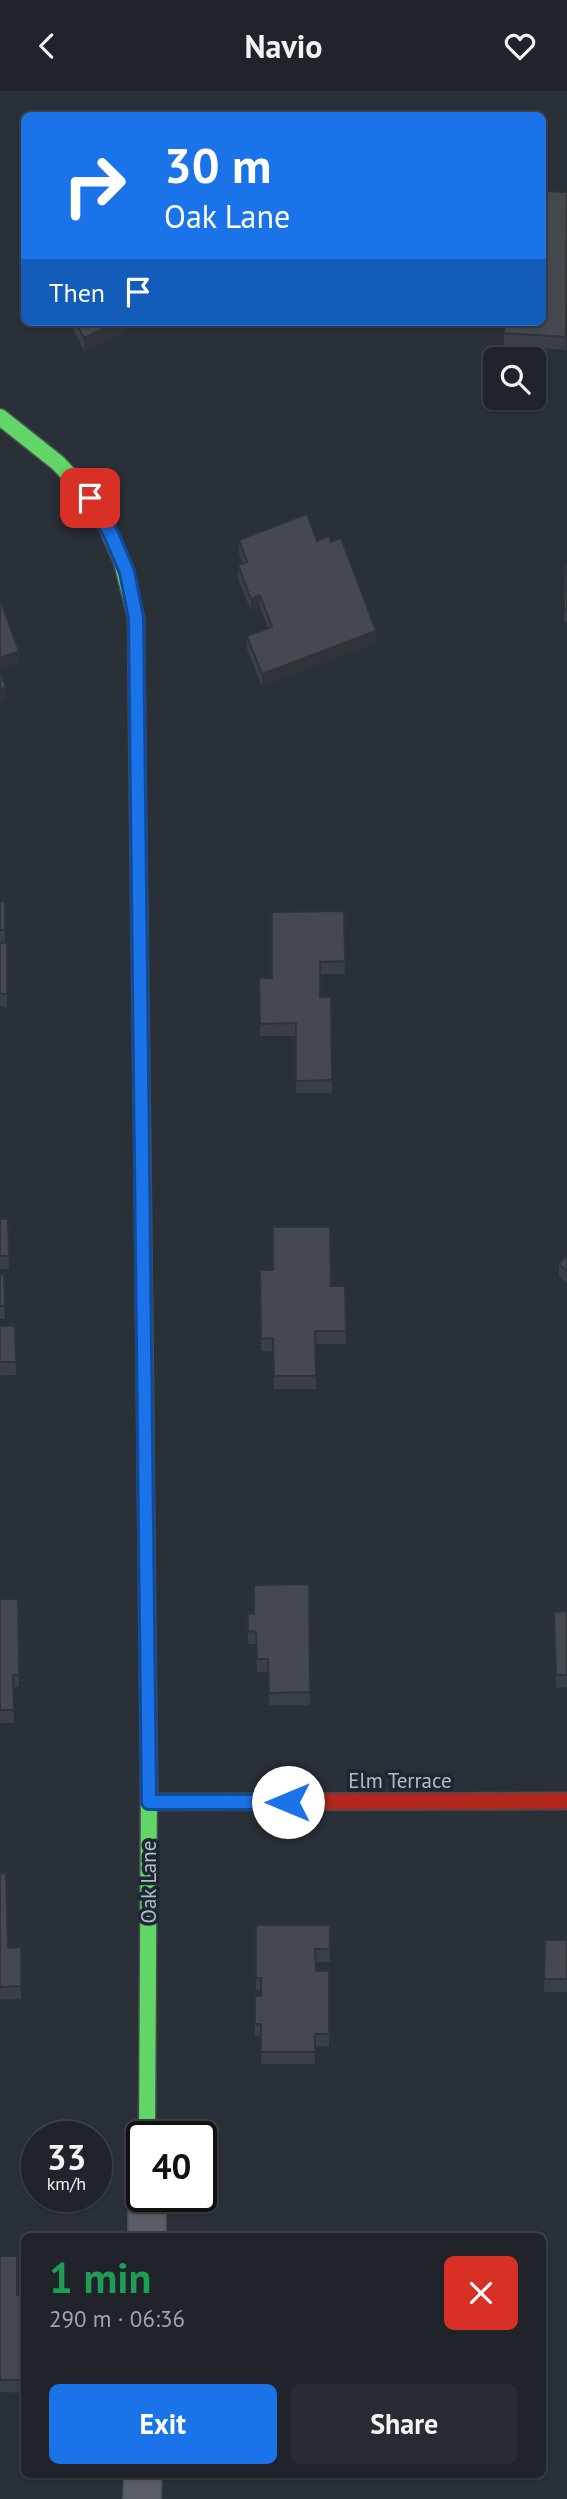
<!DOCTYPE html>
<meta charset="utf-8">
<style>
body{margin:0;font-family:"PT Sans",sans-serif;background:#282c32;color:#f1f3f6;height:100vh;display:flex;flex-direction:column;font-size:26px;white-space:nowrap}
*{box-sizing:border-box;margin:0}
p{font-size:23px;color:#a2a4a8}
.icon{flex:none;width:38px;height:38px;fill:none;stroke:currentColor;stroke-width:2;stroke-linecap:round;stroke-linejoin:round}
.map{position:relative;flex:1;overflow:hidden}
.panel{position:absolute;left:21px;top:2142px;width:525px;height:245px;display:flex;flex-direction:column;background:#20242a;border-radius:10px;box-shadow:0 2px 5px #0004,0 0 0 2px #3d4147}
.panel>*{flex:none}
.hud{position:absolute;left:21px;top:21px;width:525px;height:214px;border-radius:10px;box-shadow:0 2px 5px #0004,0 0 0 2px #3d4147;background:#1a73e8;color:#fff;overflow:hidden}
.controls{position:absolute;left:483px;top:256px;display:grid;gap:14px}
.controls a{display:grid;place-items:center;width:63px;height:63px;border-radius:10px;background:#20242a;box-shadow:0 2px 5px #0004,0 0 0 2px #3d4147;font-size:35px}
.speed{position:absolute;left:21px;top:2030px;display:flex;gap:14px;font-size:35px;font-weight:700;text-align:center}
.speed>*{display:grid;place-content:center;width:91px;height:91px;border-radius:50%;background:#20242a;box-shadow:0 2px 5px #0004,0 0 0 2px #3d4147;line-height:1}
.speed small{font-size:18px;font-weight:400}
.speed .limit{border:4px solid #111;border-radius:10px;background:#fff;color:#111}
.pin{position:absolute;display:grid;place-items:center;width:60px;height:60px;color:#fff;margin:-30px;border-radius:14px;box-shadow:0 4px 10px #0006}
.me{position:absolute;width:77px;margin:-38px;rotate:270deg;stroke-linejoin:round;filter:drop-shadow(0 0 5px #0008)}
.turn{display:flex;align-items:center;gap:24px;height:147px;padding:0 28px;font-size:32px}
.turn .icon{width:91px;height:91px;stroke-width:2.5}
.turn b{display:block;font-size:49px;line-height:60px}
.then{display:flex;align-items:center;height:66px;padding:0 28px;background:#0003;gap:14px;font-size:26px}
.round{display:grid;place-items:center;flex:none;width:74px;height:74px;border-radius:10px;background:#282c32}
.summary{display:flex;align-items:center;justify-content:space-between;height:119px;padding:0 28px}
h1{font-size:42px;font-weight:600;line-height:52px;color:#1e9e55}
.primary-button{display:flex;gap:14px;margin-top:auto;padding:14px 28px}
.primary-button a{flex:1;height:80px;border-radius:10px;background:#1a73e8;color:#fff;font-size:28px;font-weight:600;line-height:80px;text-align:center}
.primary-button a+a{background:#282c32;color:#f1f3f6}
header{display:flex;justify-content:space-between;align-items:center;height:91px;padding:0 28px;background:#20242a;font-size:32px;font-weight:600}
.map>svg:first-child{display:block}
</style>
<header><svg class="icon" aria-label="back" viewBox="0 0 24 24"><path d="M15 5l-7 7 7 7"/></svg>Navio<svg class="icon" aria-label="heart" viewBox="0 0 24 24"><path d="M12 20l-8-8c-3-5 5-10 8-4 3-6 11-1 8 4z"/></svg></header>
<div class="map">
<svg width="567" height="2408" viewBox="0 0 567 2408">
<rect width="100%" height="100%" fill="#2a3038"/>
<g fill="none" stroke-linecap="round" stroke-linejoin="round">
<defs>
<path id="street" d="M 147,2146 L 147,2105
M 142,2408 L 143,2384"/>
<path id="fast" d="M 0,326 L 58,372 L 88,404 L 107,436 L 122,471 L 136,527 L 138,721
M 142,1038 L 145,1307
M 147,2046 L 149,1692"/>
<path id="slow" d="M 145,1307 L 149,1692"/>
<path id="jam" d="M 138,721 L 142,1038
M 149,1711 L 567,1710"/>
</defs>
<use href="#street" stroke="#484c53" stroke-width="40"/>
<use href="#fast" stroke="#484c53" stroke-width="19"/>
<use href="#slow" stroke="#484c53" stroke-width="19"/>
<use href="#jam" stroke="#484c53" stroke-width="19"/>
<use href="#street" stroke="#5a5e66" stroke-width="37"/>
<use href="#fast" stroke="#63d668" stroke-width="16"/>
<use href="#slow" stroke="#ff974d" stroke-width="16"/>
<use href="#jam" stroke="#b3261e" stroke-width="16"/>
</g>
<path fill="#3a3f45" d="M 567,101 L 566,259 L 504,255 L 504,242 Z
M 24,115 L 24,140 L 19,130 L 19,117 Z
M 24,152 L 24,174 L 21,166 L 21,154 Z
M 52,231 L 131,231 L 131,236 L 84,260 L 70,232 L 56,239 Z
M 239,449 L 317,450 L 376,552 L 262,596 L 247,558 L 247,545 L 268,537 L 260,517 L 251,520 L 238,487 L 238,474 L 243,472 L 239,462 Z
M 565,473 L 567,473 L 567,531 L 564,531 Z
M 0,810 L 5,811 L 5,852 L 0,851 Z
M 344,820 L 345,883 L 320,883 L 320,906 L 331,906 L 332,1002 L 296,1002 L 296,945 L 260,945 L 259,887 L 272,887 Z
M 0,852 L 7,852 L 7,916 L 0,915 Z
M 0,1128 L 8,1128 L 9,1178 L 0,1178 Z
M 567,1164 L 567,1192 L 559,1186 L 559,1173 Z
M 260,1179 L 331,1195 L 345,1195 L 346,1253 L 315,1253 L 316,1298 L 274,1298 L 273,1260 L 261,1260 Z
M 0,1183 L 4,1183 L 5,1228 L 0,1228 Z
M 0,1235 L 15,1235 L 16,1284 L 0,1284 Z
M 309,1493 L 310,1614 L 269,1614 L 268,1581 L 257,1581 L 256,1553 L 248,1553 L 248,1522 L 254,1523 Z
M 0,1508 L 18,1508 L 19,1596 L 13,1596 L 14,1632 L 0,1632 Z
M 567,1520 L 567,1596 L 556,1597 L 554,1521 Z
M 0,1782 L 8,1857 L 21,1856 L 21,1908 L 0,1908 Z
M 256,1834 L 330,1834 L 330,1871 L 316,1871 L 316,1880 L 329,1880 L 329,1955 L 315,1956 L 315,1973 L 261,1973 L 261,1945 L 255,1945 L 255,1905 L 261,1905 L 261,1899 L 256,1899 Z
M 545,1849 L 567,1849 L 567,1901 L 544,1901 Z
M 0,2165 L 17,2204 L 24,2204 L 23,2302 L 0,2301 Z"/>
<path fill="#303338" d="M 56,231 L 70,231 L 70,232 L 56,239 Z
M 116,231 L 131,231 L 131,236 L 84,260 L 84,247 Z
M 260,504 L 260,517 L 251,520 L 251,508 Z
M 376,540 L 376,552 L 262,596 L 262,583 Z
M 19,560 L 19,573 L 0,580 L 0,567 Z
M 6,596 L 6,608 L 0,611 L 0,598 Z"/>
<path fill="#444950" stroke="#303338" stroke-width="2" d="M 542,100 L 567,101 L 566,246 L 504,242 L 505,231 L 542,231 Z
M 24,115 L 24,127 L 19,117 Z
M 24,152 L 24,161 L 21,154 Z
M 76,231 L 116,231 L 84,247 Z
M 307,423 L 317,450 L 329,445 L 331,451 L 341,447 L 376,540 L 262,583 L 247,545 L 272,536 L 260,504 L 251,508 L 238,474 L 247,471 L 239,449 Z
M 565,473 L 567,473 L 567,519 L 564,518 Z
M 0,509 L 19,560 L 0,567 Z
M 0,580 L 6,596 L 0,598 Z
M 0,810 L 5,811 L 5,839 L 0,839 Z
M 344,820 L 345,870 L 320,871 L 320,906 L 331,906 L 332,989 L 296,990 L 296,932 L 260,933 L 259,887 L 272,887 L 272,821 Z
M 0,852 L 7,852 L 7,903 L 0,903 Z
M 0,1128 L 8,1128 L 9,1165 L 0,1165 Z
M 273,1136 L 330,1136 L 331,1195 L 345,1195 L 346,1240 L 315,1240 L 316,1285 L 274,1285 L 273,1247 L 261,1248 L 260,1179 L 273,1179 Z
M 567,1164 L 567,1180 L 559,1173 Z
M 0,1183 L 4,1183 L 5,1215 L 0,1215 Z
M 0,1235 L 15,1235 L 16,1271 L 0,1271 Z
M 309,1493 L 310,1601 L 269,1602 L 268,1568 L 257,1568 L 256,1541 L 248,1540 L 248,1522 L 254,1523 L 254,1494 Z
M 0,1508 L 18,1508 L 19,1584 L 13,1584 L 14,1619 L 0,1619 Z
M 567,1520 L 567,1584 L 556,1584 L 554,1521 Z
M 0,1782 L 6,1782 L 8,1857 L 21,1856 L 21,1895 L 0,1896 Z
M 256,1834 L 330,1834 L 330,1858 L 315,1858 L 316,1880 L 329,1880 L 329,1943 L 315,1943 L 315,1961 L 261,1961 L 261,1933 L 255,1933 L 255,1905 L 261,1905 L 261,1887 L 256,1887 Z
M 545,1849 L 567,1849 L 567,1888 L 544,1888 Z
M 0,2165 L 17,2165 L 17,2204 L 24,2204 L 23,2289 L 0,2289 Z"/>
<g fill="none" stroke-linecap="round" stroke-linejoin="round">
<defs>
<path id="route" d="M 90,407 L 111,443 L 127,481 L 136,527 L 149,1711 L 288,1711"/>
</defs>
<use href="#route" stroke="#114b97" stroke-width="18"/>
<use href="#route" stroke="#1a73e8" stroke-width="12"/>
</g>
<g text-anchor="middle" stroke-width="7" stroke-linejoin="round" paint-order="stroke">
<g font-size="21" fill="#b4bcc9" stroke="#1d2633">
<text x="400" y="1697">Elm Terrace</text>
<text transform="translate(149 1791) rotate(-90)" y="7">Oak Lane</text>
</g>
</g>
</svg>
<div class="controls">
<a><svg class="icon" aria-label="search" viewBox="0 0 24 24"><circle cx="10" cy="10" r="6"/><path d="M15 15l6 6"/></svg></a>
</div>
<div class="speed"><div>33<small>km/h</small></div><div class="limit">40</div></div>
<div class="pin" style="left:90px;top:407px;background:#d93025"><svg class="icon" aria-label="arrive" viewBox="0 0 24 24"><path d="M6 21V4h12l-3 4 3 4H6"/></svg></div>
<svg class="me" style="left:288px;top:1711px" viewBox="-20 -20 40 40"><circle r="19" fill="#fff"/><path d="M0-13L10 11 0 6-10 11z" fill="#1a73e8"/></svg>
<div class="hud">
<div class="turn"><svg class="icon" aria-label="right" viewBox="0 0 24 24"><path d="M7 20v-9h11M14 6l5 5-5 5"/></svg><div><b>30 m</b>Oak Lane</div></div>
<div class="then">Then<svg class="icon" aria-label="arrive" viewBox="0 0 24 24"><path d="M6 21V4h12l-3 4 3 4H6"/></svg></div>
</div>
<section class="panel">
<div class="summary"><div><h1>1 min</h1><p>290 m · 06:36</p></div><a class="round" style="background:#d93025;color:#fff"><svg class="icon" aria-label="close" viewBox="0 0 24 24"><path d="M6 6l12 12M18 6L6 18"/></svg></a></div>
<div class="primary-button"><a>Exit</a><a>Share</a></div>
</section>
</div>
